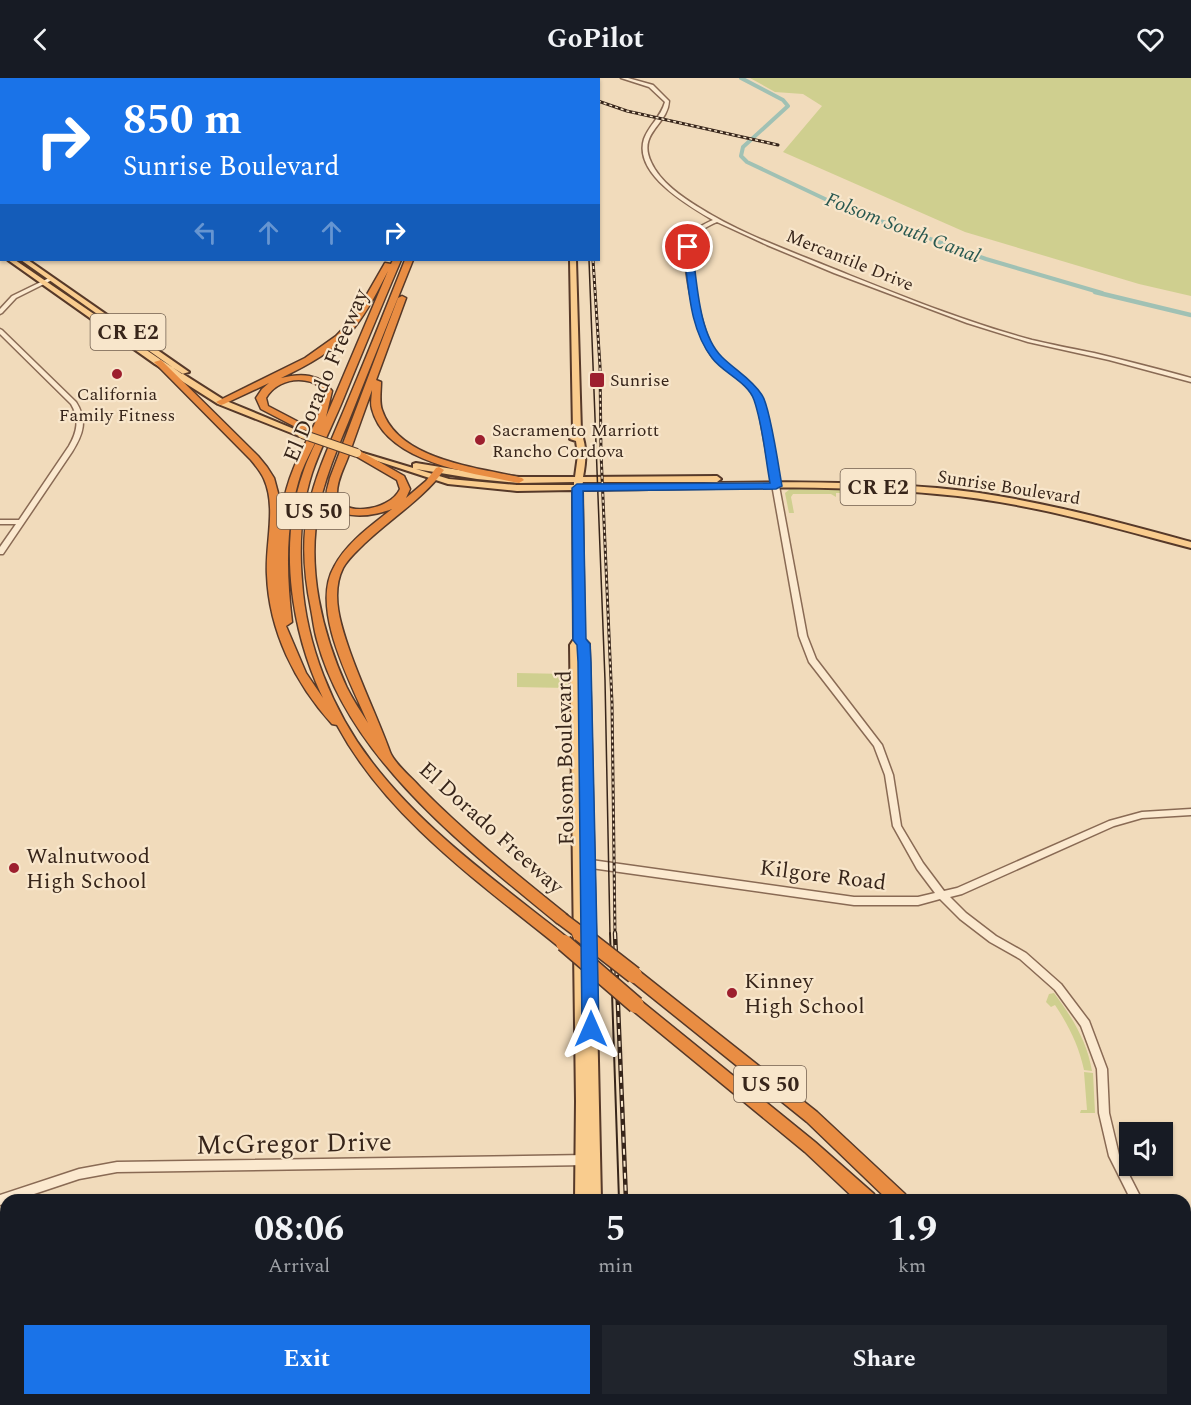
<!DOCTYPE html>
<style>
body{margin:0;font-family:Spectral,serif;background:#20242c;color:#f1f3f6;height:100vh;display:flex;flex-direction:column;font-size:22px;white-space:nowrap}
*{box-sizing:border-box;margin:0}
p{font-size:20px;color:#9ea1a6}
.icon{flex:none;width:33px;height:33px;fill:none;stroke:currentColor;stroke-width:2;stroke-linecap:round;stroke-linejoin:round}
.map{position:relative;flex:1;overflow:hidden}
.details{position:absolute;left:0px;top:1116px;width:1191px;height:212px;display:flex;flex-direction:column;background:#171b24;border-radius:18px 18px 0 0;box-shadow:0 2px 4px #0004}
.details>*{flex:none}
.top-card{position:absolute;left:0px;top:0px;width:600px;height:183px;box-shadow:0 2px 4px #0004;background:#1a73e8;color:#fff;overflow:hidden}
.fabs{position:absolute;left:1119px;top:1044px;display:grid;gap:12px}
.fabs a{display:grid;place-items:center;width:54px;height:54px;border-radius:0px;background:#171b24;box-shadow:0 2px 4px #0004;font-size:30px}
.pin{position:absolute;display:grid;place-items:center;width:51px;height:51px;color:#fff;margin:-26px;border:3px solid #fff;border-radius:50%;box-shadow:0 2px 6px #0007}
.me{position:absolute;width:66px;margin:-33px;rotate:0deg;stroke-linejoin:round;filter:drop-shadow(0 0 4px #0008)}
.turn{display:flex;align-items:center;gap:21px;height:126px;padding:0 24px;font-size:27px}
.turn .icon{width:78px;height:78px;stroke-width:2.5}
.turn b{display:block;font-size:42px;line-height:51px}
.lanes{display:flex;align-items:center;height:57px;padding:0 24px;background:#0003;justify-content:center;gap:30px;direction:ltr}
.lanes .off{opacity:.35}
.eta{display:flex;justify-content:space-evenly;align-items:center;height:102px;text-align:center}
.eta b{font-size:36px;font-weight:700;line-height:42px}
.action{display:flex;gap:12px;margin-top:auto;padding:12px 24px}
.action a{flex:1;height:69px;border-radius:0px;background:#1a73e8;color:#fff;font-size:24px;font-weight:700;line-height:69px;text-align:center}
.action a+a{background:#20242c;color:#f1f3f6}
header{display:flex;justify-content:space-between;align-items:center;height:78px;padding:0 24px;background:#171b24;font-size:27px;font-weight:700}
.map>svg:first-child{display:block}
</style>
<header><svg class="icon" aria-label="back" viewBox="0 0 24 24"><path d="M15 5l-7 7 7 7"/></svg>GoPilot<svg class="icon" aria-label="heart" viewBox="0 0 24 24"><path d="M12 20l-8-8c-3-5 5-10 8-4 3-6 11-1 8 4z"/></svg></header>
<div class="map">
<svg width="1191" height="1327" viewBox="0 0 1191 1327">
<rect width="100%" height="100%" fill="#f1dbbb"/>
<path fill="#cfcf8f" d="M 750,0 L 1191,0 L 1191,218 L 1139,206 L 965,154 L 783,74 L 822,28 L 803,16 L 775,14 Z
M 790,411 L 898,413 L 900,417 L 842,415 L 836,415 L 836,419 L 831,416 L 793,416 L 791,419 L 794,435 L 789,435 L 785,415 Z
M 517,595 L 567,596 L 569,626 L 567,626 L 567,610 L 517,609 Z
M 1054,915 C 1072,939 1087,963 1092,993 L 1084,992 C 1079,968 1069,948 1055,927 L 1051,929 L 1046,924 L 1049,916 Z
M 1084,994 L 1093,995 L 1095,1035 L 1080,1035 L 1081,1032 L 1087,1032 Z"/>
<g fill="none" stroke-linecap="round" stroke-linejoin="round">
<path stroke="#a0c1b4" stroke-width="4" d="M 741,0 L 783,22 L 788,28 L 743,69 L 741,78 L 747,84 L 844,130 L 986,181 L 1102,215"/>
<path stroke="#a0c1b4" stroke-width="4.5" d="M 1095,214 L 1191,237"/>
<defs>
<path id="minor" d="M 621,0 L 628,0 L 653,7 L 669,23 C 668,47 637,55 651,84 C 660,104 682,119 700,130 C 738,154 782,170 824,187 C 892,214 961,243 1032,262 C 1053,267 1074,271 1094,275 C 1127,283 1159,291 1191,300 L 1191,304 L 1109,282 L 1028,264 L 967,245 L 834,195 L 767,167 L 717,144 C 708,148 695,154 692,163 C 685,182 703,255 714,272 C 727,292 750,298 763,322 L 807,558 L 816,581 L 882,667 L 893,697 L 901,748 L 923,785 L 944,813 L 957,810 L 1109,743 L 1142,734 L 1191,731 L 1191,737 L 1142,740 L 1114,748 L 962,816 L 950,819 L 966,835 L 996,858 L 1026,875 L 1061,906 L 1089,943 L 1107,991 L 1109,1035 L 1119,1077 L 1142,1122 L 1131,1122 L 1109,1078 L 1099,1035 L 1097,991 L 1081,948 L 1055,912 L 1020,881 L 990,864 L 960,841 L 940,821 L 918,827 L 854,827 L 584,789 L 581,788 L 580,785 L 581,782 L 584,781 L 854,819 L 918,819 L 935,815 L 917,791 L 893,748 L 885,697 L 874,668 L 809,584 L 799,558 L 757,322 C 746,302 725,294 711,277 C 698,260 678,179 688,161 C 693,151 704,146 713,142 C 689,128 633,96 644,61 C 649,47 661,39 665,24 L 649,9 Z
M 49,200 L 54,201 L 16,220 L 2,235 L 0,236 L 0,231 L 12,218 Z
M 0,251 L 2,252 L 76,324 C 88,343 83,356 72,374 L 3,476 L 0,476 L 0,469 L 16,446 L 0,446 L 0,442 L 19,442 L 69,368 C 77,354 80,341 71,326 L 0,256 Z
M 587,1077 L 591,1078 L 592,1082 L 591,1086 L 587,1087 L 117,1094 L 79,1101 L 16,1122 L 6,1122 L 6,1125 L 0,1127 L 0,1117 L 79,1091 L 117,1084 Z
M 1185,1169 L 1191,1173 L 1191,1186 L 1185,1182 Z"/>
<path id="major" d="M 106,0 L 112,0 L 112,2 L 106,2 Z
M 565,0 L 571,0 L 571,2 L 565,2 Z
M 2,114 L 2,119 L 0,119 L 0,115 Z
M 0,163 L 2,163 L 2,168 L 0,168 Z
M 0,172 L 2,172 L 2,177 L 0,177 Z
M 8,182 L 15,182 L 161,282 L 224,322 L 306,356 L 305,358 L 299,358 L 218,326 L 155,286 Z
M 21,182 L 28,182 L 189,294 L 182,296 Z
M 570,182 L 576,182 L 581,354 C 587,369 586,383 583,399 L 717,398 L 721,401 L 717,404 L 583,404 L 582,407 C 700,406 820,400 937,410 C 1024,418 1107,441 1191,464 L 1191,470 C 1107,448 1024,423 937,416 C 819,405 700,411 582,412 L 584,561 L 589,566 L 601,1122 L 575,1122 L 576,1023 L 570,567 L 574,561 L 573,412 L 517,413 L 448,406 L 359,377 L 363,375 L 413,390 L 413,386 L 416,385 L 477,395 L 519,399 L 575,399 L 578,377 L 576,363 L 570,361 L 573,354 ZM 416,391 L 477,401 L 519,405 L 574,404 L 574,407 L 517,407 L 449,401 Z
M 585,1322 L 601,1322 L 601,1327 L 585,1327 Z"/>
<path id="highway" d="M 469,0 L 475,0 L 475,2 L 469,2 Z
M 479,0 L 485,0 L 478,2 Z
M 393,182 L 401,182 C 381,229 361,277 342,324 C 332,348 320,371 312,395 C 301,429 299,468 302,503 C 306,566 332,632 371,683 C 424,753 500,806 569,861 L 571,865 L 569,869 L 564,871 L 559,869 C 479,804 387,740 337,647 L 332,646 C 295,605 269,553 267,497 C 265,466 277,430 264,401 C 261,394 256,388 251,382 L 154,284 L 161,282 L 258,378 L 267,389 L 274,400 L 278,415 L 279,447 C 282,428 286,409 293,392 C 303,366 321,342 324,313 C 309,295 277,300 266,320 L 268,328 L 310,350 L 312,352 L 307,355 L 261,331 L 256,320 L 262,311 L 269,305 L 224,326 L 221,327 L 216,324 L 305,280 L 336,258 L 354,239 L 385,185 L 391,186 ZM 388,193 L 326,339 L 332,313 C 319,295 301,295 281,300 C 308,287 334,273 354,250 C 368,233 378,212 388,193 ZM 319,357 C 314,369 307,382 303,395 C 278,466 291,553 323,620 L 306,595 L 286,548 L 292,544 C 286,493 285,444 301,395 C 306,382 313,369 319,357 Z
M 405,182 L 413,182 C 395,227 377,272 359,317 C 345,354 327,390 319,429 C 306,489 322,555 347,610 C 353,622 361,634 368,645 C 351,605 310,531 334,489 C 346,465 372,447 392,431 C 374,438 335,445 327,419 C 325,414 329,406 330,400 L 398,220 L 402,218 L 406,220 L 376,302 L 381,304 C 381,313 379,324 382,332 C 399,383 478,389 522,400 L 524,402 L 519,405 C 473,395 386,385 372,331 C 370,325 372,318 372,312 C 364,334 356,356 348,379 C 344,390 337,402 337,415 C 336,439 389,435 400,411 L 397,402 L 354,377 L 354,373 L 360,373 L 404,398 L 410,411 L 406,420 L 426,403 L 436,390 L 439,389 L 444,392 C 423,421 390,441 364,466 C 357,473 348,481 343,490 C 330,516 341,548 350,574 C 362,608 378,641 390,674 C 394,685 412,700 420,709 C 465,755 516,796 567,837 L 569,841 L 567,845 L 562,847 L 557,845 C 466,770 349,681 317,562 C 314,552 313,541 311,531 C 304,497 301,462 309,427 C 317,392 333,359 347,325 C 367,278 386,230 405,182 Z
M 634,891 L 639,893 L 817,1034 L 905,1116 L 907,1122 L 888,1122 L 807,1044 L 629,901 L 627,897 L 629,893 Z
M 636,921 L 641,923 L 815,1064 L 874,1116 L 876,1122 L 856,1122 L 805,1074 L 631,931 L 629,927 L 631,923 Z
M 1033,1322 L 1053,1322 L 1055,1327 L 1035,1327 Z
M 1064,1322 L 1084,1322 L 1086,1327 L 1066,1327 Z"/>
</defs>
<use href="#minor" stroke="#896a54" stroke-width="3"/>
<use href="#major" stroke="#563929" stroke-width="4"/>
<use href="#highway" stroke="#563929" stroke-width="3"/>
<use href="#minor" fill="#fbe9cf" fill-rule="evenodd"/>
<use href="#major" fill="#f9cc8e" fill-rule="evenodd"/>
<use href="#highway" fill="#e98d43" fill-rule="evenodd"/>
<path stroke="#37251a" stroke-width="1.5" d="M 589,182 L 605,602 L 610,856"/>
<path stroke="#37251a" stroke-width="2" d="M 610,855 L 619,1122
M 627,1322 L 627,1327"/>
<defs>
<path id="rail-far1" d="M 598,23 L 627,33 L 778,67
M 593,182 L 600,288 L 601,375 L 612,625 L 615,856"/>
<path id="rail" d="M 615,855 L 626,1122
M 635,1322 L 635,1327"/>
</defs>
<use href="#rail-far1" stroke="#37251a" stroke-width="3"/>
<use href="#rail" stroke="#37251a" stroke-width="4.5"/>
<use href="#rail-far1" stroke="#f8e6cb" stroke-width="1.5" stroke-dasharray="3" stroke-linecap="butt"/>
<use href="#rail" stroke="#f8e6cb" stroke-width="2" stroke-dasharray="6" stroke-linecap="butt"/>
<defs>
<path id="major-bridge" d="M 302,356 L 357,375"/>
<path id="highway-bridge-far1" d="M 562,841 L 582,856"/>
<path id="highway-bridge" d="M 580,855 L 634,897
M 564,865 L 636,927"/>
</defs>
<use href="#major-bridge" stroke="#563929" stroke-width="10" stroke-linecap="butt"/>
<use href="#highway-bridge-far1" stroke="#563929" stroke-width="15" stroke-linecap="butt"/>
<use href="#highway-bridge" stroke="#563929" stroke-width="19" stroke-linecap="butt"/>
<use href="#major-bridge" stroke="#f9cc8e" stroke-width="8"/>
<use href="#highway-bridge-far1" stroke="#e98d43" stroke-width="12"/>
<use href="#highway-bridge" stroke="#e98d43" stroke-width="16"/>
</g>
<path fill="#1a73e8" stroke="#114b97" stroke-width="1.5" d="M 688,166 L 692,169 C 697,201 698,256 722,279 C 735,292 752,301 762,317 C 770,328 779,391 782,408 L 776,411 L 583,413 L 586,561 L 590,566 L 591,584 L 599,951 L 596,957 L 591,959 L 585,957 L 582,951 L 578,584 L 577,567 L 573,562 L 572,410 L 577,406 L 770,405 C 765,378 763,348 754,322 C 748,304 723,295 712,280 C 688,249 689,206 683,169 Z"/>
<g fill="#9d1f2e" stroke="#f8e6cb" stroke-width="2">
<circle cx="117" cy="296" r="6"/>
<rect x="589" y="294" width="16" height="16" rx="3"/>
<circle cx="480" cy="362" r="6"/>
<circle cx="14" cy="790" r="6"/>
<circle cx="732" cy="915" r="6"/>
</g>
<g text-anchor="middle" stroke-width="4.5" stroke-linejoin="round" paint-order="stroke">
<g font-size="18" fill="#37251a" stroke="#f8e6cb">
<text transform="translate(850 182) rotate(22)" y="6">Mercantile Drive</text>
<text transform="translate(1009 409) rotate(9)" y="6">Sunrise Boulevard</text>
</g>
<g font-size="18" fill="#37251a" stroke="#f8e6cb" text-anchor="start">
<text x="610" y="308">Sunrise</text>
<text x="117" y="322" text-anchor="middle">California<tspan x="117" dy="21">Family Fitness</tspan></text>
<text x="492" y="358">Sacramento Marriott<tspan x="492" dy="21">Rancho Cordova</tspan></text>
</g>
<g font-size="20" font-style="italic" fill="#285850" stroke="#f8e6cb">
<text transform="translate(903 149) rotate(21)" y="7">Folsom South Canal</text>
</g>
<g fill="#f8e6cb" stroke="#715f4f" stroke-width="1.5">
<rect x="90.5" y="236" width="75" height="36" rx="4.5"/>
<rect x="840.5" y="391" width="75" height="36" rx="4.5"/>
<rect x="277" y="415" width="72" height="36" rx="4.5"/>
<rect x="734" y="988" width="72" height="36" rx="4.5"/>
</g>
<g font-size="21" font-weight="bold" fill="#37251a">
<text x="128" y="261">CR E2</text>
<text x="878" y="416">CR E2</text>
<text x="313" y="440">US 50</text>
<text x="770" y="1013">US 50</text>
</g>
<g font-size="22" fill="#37251a" stroke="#f8e6cb">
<text transform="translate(325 297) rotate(-67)" y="8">El Dorado Freeway</text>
<text transform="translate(564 680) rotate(-91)" y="8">Folsom Boulevard</text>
<text transform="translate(492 749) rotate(42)" y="8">El Dorado Freeway</text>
<text transform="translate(823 796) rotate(7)" y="8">Kilgore Road</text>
</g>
<g font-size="22" fill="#37251a" stroke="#f8e6cb" text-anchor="start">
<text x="26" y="785">Walnutwood<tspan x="26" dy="25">High School</tspan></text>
<text x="744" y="910">Kinney<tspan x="744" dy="25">High School</tspan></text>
</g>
<g font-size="27" fill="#37251a" stroke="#f8e6cb">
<text transform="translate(294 1065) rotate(-1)" y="9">McGregor Drive</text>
</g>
</g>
</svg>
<div class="fabs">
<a><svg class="icon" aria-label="sound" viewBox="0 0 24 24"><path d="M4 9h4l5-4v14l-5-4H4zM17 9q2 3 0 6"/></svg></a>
</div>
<div class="pin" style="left:688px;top:169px;background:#d93025"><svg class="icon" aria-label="arrive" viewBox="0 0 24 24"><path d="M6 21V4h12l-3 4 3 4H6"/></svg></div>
<svg class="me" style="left:591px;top:951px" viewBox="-20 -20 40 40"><path d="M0-17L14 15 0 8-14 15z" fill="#1a73e8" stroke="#fff" stroke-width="4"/></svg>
<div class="top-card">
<div class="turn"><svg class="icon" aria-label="right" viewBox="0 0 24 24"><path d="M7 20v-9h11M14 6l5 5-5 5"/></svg><div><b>850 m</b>Sunrise Boulevard</div></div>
<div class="lanes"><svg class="icon off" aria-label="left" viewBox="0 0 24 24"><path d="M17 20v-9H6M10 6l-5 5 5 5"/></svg><svg class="icon off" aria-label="ahead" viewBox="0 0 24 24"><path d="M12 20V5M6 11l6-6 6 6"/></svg><svg class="icon off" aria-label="ahead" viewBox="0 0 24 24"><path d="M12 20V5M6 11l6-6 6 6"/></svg><svg class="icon" aria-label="right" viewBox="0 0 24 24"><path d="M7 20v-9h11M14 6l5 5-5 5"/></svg></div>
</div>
<section class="details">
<div class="eta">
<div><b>08:06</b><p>Arrival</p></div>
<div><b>5</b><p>min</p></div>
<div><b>1.9</b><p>km</p></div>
</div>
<div class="action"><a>Exit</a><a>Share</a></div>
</section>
</div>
